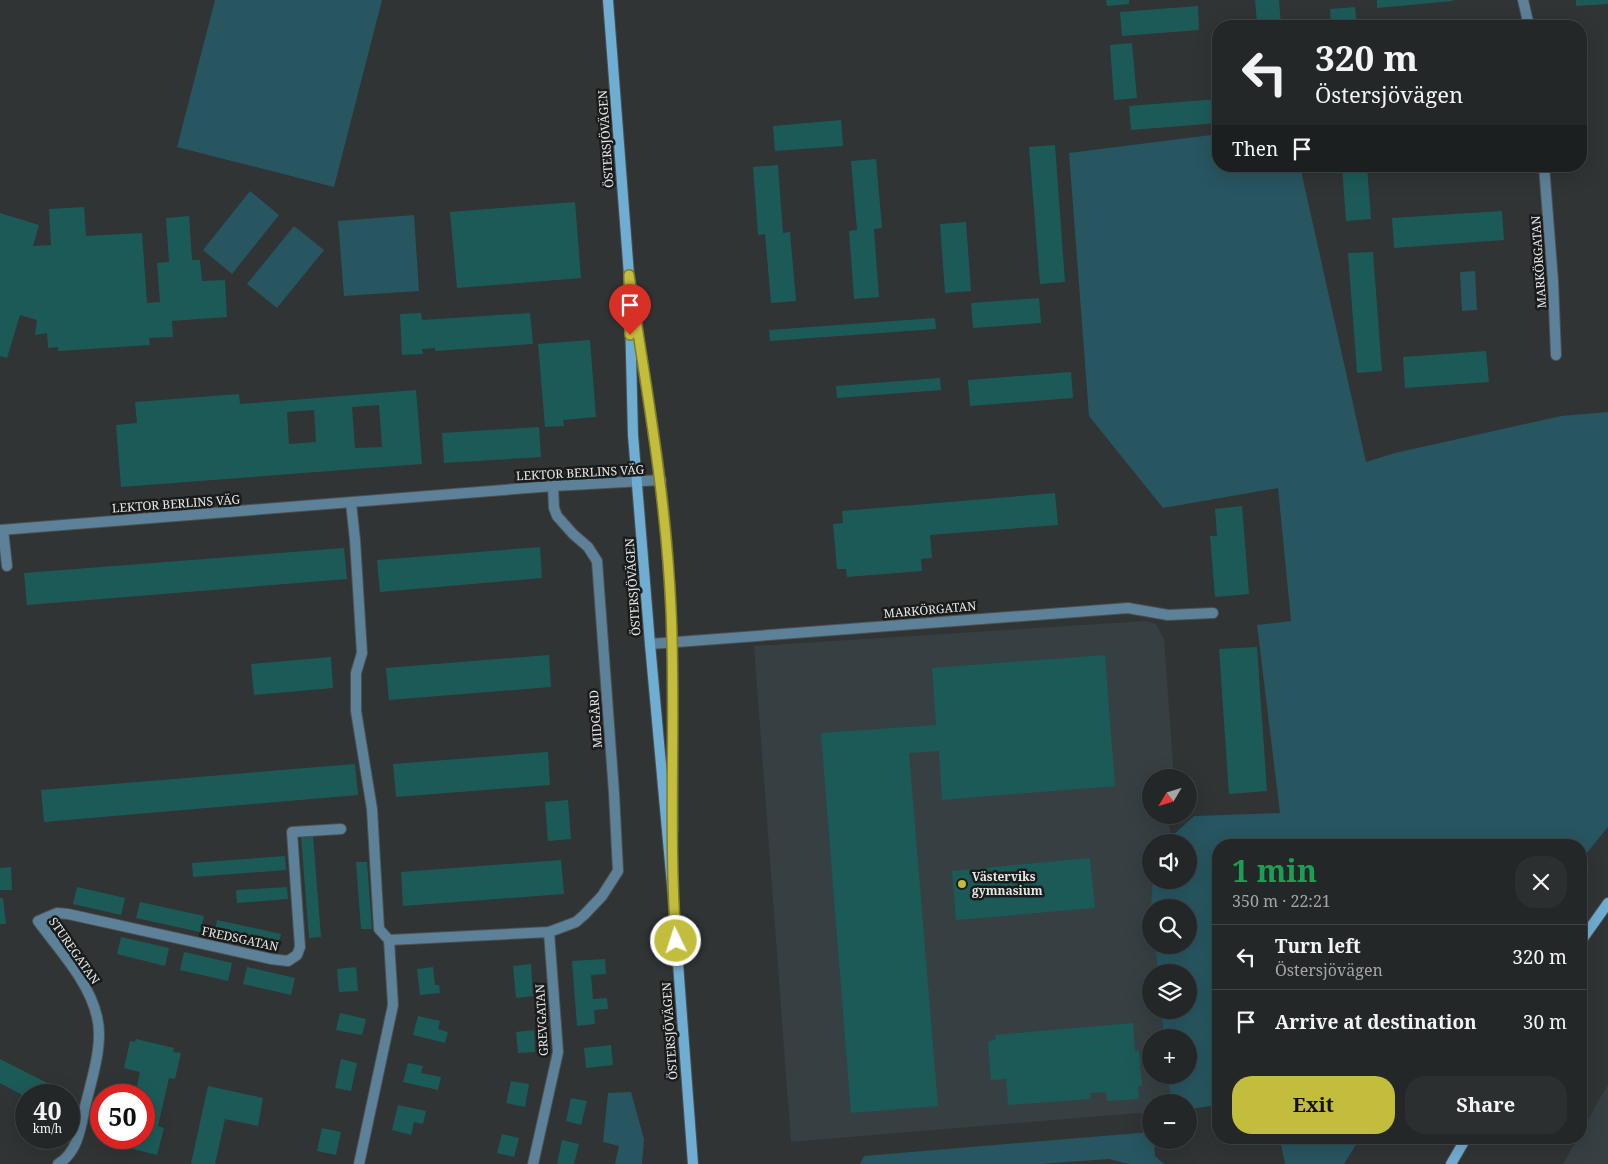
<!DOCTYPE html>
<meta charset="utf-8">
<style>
body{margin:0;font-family:"Noto Serif",serif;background:#2c2f2f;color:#f1f3f6;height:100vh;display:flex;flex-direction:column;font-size:19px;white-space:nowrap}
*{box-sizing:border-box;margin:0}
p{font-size:16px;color:#a3a5a7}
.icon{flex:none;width:28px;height:28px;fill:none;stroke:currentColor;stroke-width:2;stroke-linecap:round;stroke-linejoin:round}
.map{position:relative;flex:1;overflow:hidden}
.side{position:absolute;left:1212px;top:839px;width:375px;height:305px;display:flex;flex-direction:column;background:#242727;border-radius:20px;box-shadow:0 5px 20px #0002,0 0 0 1px #414444}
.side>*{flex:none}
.hud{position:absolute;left:1212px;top:20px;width:375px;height:152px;border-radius:20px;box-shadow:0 5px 20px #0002,0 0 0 1px #414444;background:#242727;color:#f1f3f6;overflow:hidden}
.needle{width:32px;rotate:232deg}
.tools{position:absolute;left:1142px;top:769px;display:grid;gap:10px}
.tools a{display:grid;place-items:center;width:55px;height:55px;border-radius:50%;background:#242727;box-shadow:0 5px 20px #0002,0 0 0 1px #414444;font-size:25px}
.speed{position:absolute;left:15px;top:1084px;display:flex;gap:10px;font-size:25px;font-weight:700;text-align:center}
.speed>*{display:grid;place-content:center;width:65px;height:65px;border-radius:50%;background:#242727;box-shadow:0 5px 20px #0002,0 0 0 1px #414444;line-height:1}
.speed small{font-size:12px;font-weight:400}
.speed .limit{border:8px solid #d22;background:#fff;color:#111}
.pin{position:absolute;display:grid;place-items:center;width:42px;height:42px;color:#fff;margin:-51px -21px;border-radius:50% 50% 50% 0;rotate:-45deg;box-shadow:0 0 5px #0007}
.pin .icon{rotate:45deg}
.me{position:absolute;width:55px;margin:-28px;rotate:356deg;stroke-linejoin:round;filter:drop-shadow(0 0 4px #0008)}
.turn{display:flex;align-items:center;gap:18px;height:105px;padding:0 20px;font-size:22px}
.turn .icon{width:65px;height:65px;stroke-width:2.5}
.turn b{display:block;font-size:35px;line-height:42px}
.then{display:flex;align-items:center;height:48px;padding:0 20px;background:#0003;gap:10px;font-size:19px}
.round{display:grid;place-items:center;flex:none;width:52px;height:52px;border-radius:20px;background:#2c2f2f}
.head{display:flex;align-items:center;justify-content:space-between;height:85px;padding:0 20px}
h1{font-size:30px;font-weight:700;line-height:38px;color:#1e9e55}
.primary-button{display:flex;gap:10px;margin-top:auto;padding:10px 20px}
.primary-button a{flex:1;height:58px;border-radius:20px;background:#c3bd3e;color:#111;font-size:20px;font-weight:700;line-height:58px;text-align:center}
.primary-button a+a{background:#2c2f2f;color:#f1f3f6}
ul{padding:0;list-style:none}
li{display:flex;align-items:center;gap:15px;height:65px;padding:0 20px;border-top:1px solid #414444}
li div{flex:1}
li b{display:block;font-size:19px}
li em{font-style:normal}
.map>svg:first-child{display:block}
</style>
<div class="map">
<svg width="1608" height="1164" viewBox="0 0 1608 1164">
<rect width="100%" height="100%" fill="#303434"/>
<path fill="#363f42" d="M 1146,621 L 1156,624 L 1164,639 L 1174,777 L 1151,778 L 1151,815 L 1166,815 L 1172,836 L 1167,842 L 1151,842 L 1151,880 L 1153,880 L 1151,945 L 1155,945 L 1158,972 L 1151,972 L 1151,1010 L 1161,1010 L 1164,1037 L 1151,1038 L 1151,1075 L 1168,1075 L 1171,1102 L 1151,1102 L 1151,1112 L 791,1142 L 754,646 Z
M 1608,1084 L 1608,1164 L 1563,1164 L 1578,1138 L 1581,1138 L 1581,1132 Z"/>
<path fill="#275560" d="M 215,0 L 382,0 L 334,187 L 177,147 Z
M 1219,134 L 1219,166 L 1300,166 L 1366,462 L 1395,453 L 1561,416 L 1608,412 L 1608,827 L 1581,860 L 1581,845 L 1219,845 L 1219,1105 L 1189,1109 L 1189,1102 L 1171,1102 L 1168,1075 L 1189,1075 L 1189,1038 L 1164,1037 L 1161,1010 L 1189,1010 L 1189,972 L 1158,972 L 1155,945 L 1189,945 L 1189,908 L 1151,907 L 1153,880 L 1189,880 L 1189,842 L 1167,842 L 1172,836 L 1194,816 L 1280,813 L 1257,625 L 1291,621 L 1278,488 L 1163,508 L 1089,416 L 1069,153 Z
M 250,191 L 279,215 L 232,274 L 203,250 Z
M 414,215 L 419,291 L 344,296 L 338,221 Z
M 294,226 L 324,250 L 277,308 L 247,284 Z
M 1475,271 L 1477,310 L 1462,311 L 1460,272 Z
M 631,1092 L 644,1139 L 642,1164 L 615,1164 L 619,1146 L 603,1142 L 608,1093 Z
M 1151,1132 L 1151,1140 L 1154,1140 L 1155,1156 L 1164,1164 L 1129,1164 L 1109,1159 L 1040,1164 L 860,1164 L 864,1156 Z
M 1280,1138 L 1360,1138 L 1344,1164 L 1285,1164 Z"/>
<path fill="#1c5a58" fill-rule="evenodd" d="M 1106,0 L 1129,0 L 1129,4 L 1107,6 Z
M 1255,0 L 1279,0 L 1281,26 L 1252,26 L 1252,24 L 1257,23 Z
M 1377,0 L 1453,0 L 1453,1 L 1377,8 Z
M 1576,0 L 1608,0 L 1608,4 L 1576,6 Z
M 1198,6 L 1199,30 L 1122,36 L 1120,12 Z
M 1355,7 L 1357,26 L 1331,26 L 1330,9 Z
M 1132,43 L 1137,98 L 1114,100 L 1110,45 Z
M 1218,99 L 1219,123 L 1131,130 L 1129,106 Z
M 841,120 L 843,146 L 775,151 L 773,126 Z
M 1055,145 L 1065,282 L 1040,284 L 1029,147 Z
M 876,159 L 882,228 L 874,229 L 879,297 L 854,299 L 849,231 L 857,230 L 851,161 Z
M 778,165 L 783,233 L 790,232 L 796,301 L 771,303 L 765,234 L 758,235 L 753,167 Z
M 1342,166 L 1367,166 L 1371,219 L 1346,221 Z
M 575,202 L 581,278 L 457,288 L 450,212 Z
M 84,207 L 86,236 L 142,233 L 147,303 L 160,302 L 157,263 L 169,262 L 166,218 L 189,216 L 192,260 L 200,260 L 202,281 L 225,280 L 227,317 L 172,321 L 173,337 L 149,338 L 150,345 L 58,351 L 58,347 L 48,348 L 47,333 L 35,335 L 37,320 L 20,315 L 7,358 L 0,356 L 0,213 L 39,225 L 33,246 L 51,245 L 49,209 Z
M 1502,211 L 1504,240 L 1394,248 L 1392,218 Z
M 966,222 L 971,291 L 945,293 L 940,224 Z
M 1373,252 L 1382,371 L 1357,373 L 1348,253 Z
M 1039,298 L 1041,323 L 973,328 L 971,303 Z
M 421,313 L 422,320 L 530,313 L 533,344 L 435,351 L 435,348 L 422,349 L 423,354 L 402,355 L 400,314 Z
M 935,318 L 936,329 L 770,341 L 769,330 Z
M 590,340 L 596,417 L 563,420 L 564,426 L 545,427 L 538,344 Z
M 1486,351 L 1489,382 L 1405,388 L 1403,357 Z
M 1071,372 L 1073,398 L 970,406 L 968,380 Z
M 940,378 L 941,390 L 837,398 L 836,386 Z
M 416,390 L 422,464 L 121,487 L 116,425 L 137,423 L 135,402 L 239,394 L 240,404 ZM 379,405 L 382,447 L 355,448 L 352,407 ZM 314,410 L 316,442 L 289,444 L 287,412 Z
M 539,427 L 541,457 L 444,463 L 442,433 Z
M 1055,493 L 1058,525 L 930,535 L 932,558 L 921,559 L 922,571 L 847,577 L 846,569 L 837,569 L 833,524 L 843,523 L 842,511 Z
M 1242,506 L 1249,594 L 1215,597 L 1210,536 L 1217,536 L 1215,509 Z
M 540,547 L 542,578 L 380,592 L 377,560 Z
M 344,548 L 347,579 L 27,605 L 24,573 Z
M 1257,647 L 1267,791 L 1229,794 L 1219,649 Z
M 549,655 L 551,687 L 389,700 L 386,668 Z
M 1105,655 L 1115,786 L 942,800 L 939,751 L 909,753 L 938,1106 L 851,1113 L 821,733 L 936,725 L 932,668 Z
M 331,657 L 333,688 L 254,695 L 251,664 Z
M 548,752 L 550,785 L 396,797 L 393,764 Z
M 355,764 L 358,795 L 44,822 L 41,790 Z
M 568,800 L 571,839 L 548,841 L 545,802 Z
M 313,836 L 321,937 L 309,938 L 301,837 Z
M 285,856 L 286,870 L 193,877 L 192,863 Z
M 1090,858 L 1095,908 L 956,920 L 952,871 Z
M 561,860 L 564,894 L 403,906 L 401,872 Z
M 356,862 L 367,862 L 372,929 L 361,929 Z
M 11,867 L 12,890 L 0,890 L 0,868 Z
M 77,887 L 125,898 L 121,915 L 73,904 Z
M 287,887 L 288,899 L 237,903 L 236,890 Z
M 0,898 L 3,898 L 6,924 L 0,924 Z
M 140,902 L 204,916 L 200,932 L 136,918 Z
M 217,920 L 281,934 L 277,950 L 214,936 Z
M 121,937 L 169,948 L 165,966 L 117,954 Z
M 184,952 L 232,963 L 228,981 L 180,970 Z
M 605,959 L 606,974 L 591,975 L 593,999 L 607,998 L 608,1009 L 594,1010 L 595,1024 L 577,1026 L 572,961 Z
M 531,964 L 533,996 L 516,998 L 513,966 Z
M 247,967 L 295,978 L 291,995 L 243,984 Z
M 356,967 L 358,991 L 339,992 L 337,969 Z
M 433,967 L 435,985 L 439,985 L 440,993 L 420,995 L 417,969 Z
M 340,1013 L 366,1019 L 362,1035 L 336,1030 Z
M 418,1016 L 440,1021 L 438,1029 L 448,1032 L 445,1043 L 413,1035 Z
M 1133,1023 L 1135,1051 L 1139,1050 L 1142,1086 L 1138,1086 L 1139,1099 L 1107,1101 L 1106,1092 L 1090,1093 L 1090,1099 L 1008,1105 L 1006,1079 L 991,1080 L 988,1041 L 996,1040 L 995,1035 Z
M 534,1030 L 535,1052 L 518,1053 L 516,1032 Z
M 136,1039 L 174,1048 L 173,1052 L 181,1053 L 175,1079 L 169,1078 L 158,1126 L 164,1128 L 157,1155 L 109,1143 L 111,1138 L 144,1138 L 144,1095 L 135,1095 L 140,1072 L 124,1068 L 130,1041 L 135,1042 Z
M 611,1045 L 613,1065 L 586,1068 L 584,1048 Z
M 0,1059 L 67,1093 L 66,1095 L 26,1095 L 26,1097 L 0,1083 Z
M 341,1059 L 357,1063 L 351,1091 L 335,1088 Z
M 408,1063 L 423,1066 L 421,1073 L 441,1077 L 438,1090 L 403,1082 Z
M 511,1081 L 529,1084 L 525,1107 L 506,1103 Z
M 208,1086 L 263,1098 L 258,1126 L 225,1119 L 215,1164 L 191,1164 Z
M 571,1098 L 587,1101 L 581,1125 L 566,1121 Z
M 398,1105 L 426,1111 L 423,1124 L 414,1122 L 411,1135 L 392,1130 Z
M 322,1128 L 341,1132 L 336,1155 L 317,1151 Z
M 502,1134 L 519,1138 L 514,1157 L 497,1153 Z
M 562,1140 L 579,1144 L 574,1164 L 557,1164 Z"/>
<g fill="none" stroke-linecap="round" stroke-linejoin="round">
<defs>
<path id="street" d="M 1523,0 L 1529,26
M 1544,166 L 1553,281 L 1556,355
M 351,503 L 355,540 L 362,653 L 356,673 L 356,711 L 372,809 L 379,929 L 389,940
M 0,530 L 553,486 L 661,480
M 3,530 L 7,566
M 650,644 L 1128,608 L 1168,615 L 1213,613
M 58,1164 C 78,1152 81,1127 85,1107 C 91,1081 104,1044 97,1017 C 89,981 59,950 38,921 L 57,913 L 68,914 L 271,959 L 288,961 L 297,955 L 300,947 L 292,832 L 341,829
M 359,1164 L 393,1005 L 389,940 L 549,932 L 576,922 L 584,915 L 602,896 L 618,871 L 614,793 L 597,561 L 588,547 L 573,534 L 557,516 L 554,508 L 553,486
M 533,1164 L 558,1052 L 549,932"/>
<path id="secondary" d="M 608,0 L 629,275 L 633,435 L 650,644 L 673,896 L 693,1164
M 635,316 C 648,398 663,480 668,563 C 675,652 672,742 673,831
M 1581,941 L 1608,903
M 1451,1164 L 1466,1138"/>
</defs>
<use href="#street" stroke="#4d5051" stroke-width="12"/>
<use href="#secondary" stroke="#4d5051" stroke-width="12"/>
<use href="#street" stroke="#5c8198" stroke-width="10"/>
<use href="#secondary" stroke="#70add2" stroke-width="10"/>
</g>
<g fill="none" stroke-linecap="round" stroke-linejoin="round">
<defs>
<path id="route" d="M 630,335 L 629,275 C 646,386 666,496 671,609 C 676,719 668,831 676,941"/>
</defs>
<use href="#route" stroke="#7f7b28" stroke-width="12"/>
<use href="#route" stroke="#c3bd3e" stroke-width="9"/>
</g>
<circle fill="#c3bd3e" stroke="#1a1b1b" stroke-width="2" cx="962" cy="884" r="5"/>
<g text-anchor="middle" stroke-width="5" stroke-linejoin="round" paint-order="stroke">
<g font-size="12" fill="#e4e6e7" stroke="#1a1b1b">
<text transform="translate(606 139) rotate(-94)" y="4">ÖSTERSJÖVÄGEN</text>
<text transform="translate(1539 262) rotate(-94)" y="4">MARKÖRGATAN</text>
<text transform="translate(580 473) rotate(-3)" y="4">LEKTOR BERLINS VÄG</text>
<text transform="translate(176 504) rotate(-4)" y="4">LEKTOR BERLINS VÄG</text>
<text transform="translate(633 587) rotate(-94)" y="4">ÖSTERSJÖVÄGEN</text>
<text transform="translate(930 610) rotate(-5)" y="4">MARKÖRGATAN</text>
<text transform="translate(596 719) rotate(-94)" y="4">MIDGÅRD</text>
<text transform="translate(240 939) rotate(12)" y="4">FREDSGATAN</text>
<text transform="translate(74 951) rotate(55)" y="4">STUREGATAN</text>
<text transform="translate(542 1020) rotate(-93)" y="4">GREVGATAN</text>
<text transform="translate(670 1031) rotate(-94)" y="4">ÖSTERSJÖVÄGEN</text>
</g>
<g font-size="12" font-weight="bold" fill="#e4e6e7" stroke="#1a1b1b" text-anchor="start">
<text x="972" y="881">Västerviks<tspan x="972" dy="14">gymnasium</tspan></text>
</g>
</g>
</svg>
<div class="tools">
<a><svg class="needle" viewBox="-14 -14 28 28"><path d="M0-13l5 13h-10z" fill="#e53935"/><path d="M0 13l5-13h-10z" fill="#a3a5a7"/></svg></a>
<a><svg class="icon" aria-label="sound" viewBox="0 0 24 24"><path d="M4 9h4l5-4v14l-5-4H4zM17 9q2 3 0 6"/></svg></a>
<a><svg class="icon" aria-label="search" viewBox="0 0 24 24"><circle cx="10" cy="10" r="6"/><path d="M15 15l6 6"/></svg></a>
<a><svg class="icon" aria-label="layers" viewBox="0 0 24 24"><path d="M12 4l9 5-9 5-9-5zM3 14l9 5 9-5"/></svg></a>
<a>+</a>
<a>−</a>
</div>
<div class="speed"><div>40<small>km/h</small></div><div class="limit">50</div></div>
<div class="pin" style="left:630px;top:335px;background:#d93025"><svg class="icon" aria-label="arrive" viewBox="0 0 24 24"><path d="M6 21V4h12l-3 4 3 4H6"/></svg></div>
<svg class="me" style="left:676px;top:941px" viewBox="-20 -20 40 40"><circle r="17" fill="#c3bd3e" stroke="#fff" stroke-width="3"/><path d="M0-11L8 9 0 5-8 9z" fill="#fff"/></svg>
<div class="hud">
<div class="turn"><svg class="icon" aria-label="left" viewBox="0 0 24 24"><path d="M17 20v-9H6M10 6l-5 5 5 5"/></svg><div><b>320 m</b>Östersjövägen</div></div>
<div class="then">Then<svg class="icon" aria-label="arrive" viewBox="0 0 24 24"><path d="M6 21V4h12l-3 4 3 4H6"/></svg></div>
</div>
<section class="side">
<div class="head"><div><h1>1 min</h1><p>350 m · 22:21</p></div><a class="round"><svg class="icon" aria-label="close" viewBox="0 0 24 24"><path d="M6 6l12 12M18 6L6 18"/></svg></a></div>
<ul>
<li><svg class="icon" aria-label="left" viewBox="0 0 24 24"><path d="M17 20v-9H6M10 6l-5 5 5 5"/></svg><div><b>Turn left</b><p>Östersjövägen</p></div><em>320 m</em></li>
<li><svg class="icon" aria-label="arrive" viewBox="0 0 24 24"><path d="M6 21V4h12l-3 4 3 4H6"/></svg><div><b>Arrive at destination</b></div><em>30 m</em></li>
</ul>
<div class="primary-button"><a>Exit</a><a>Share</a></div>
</section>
</div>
